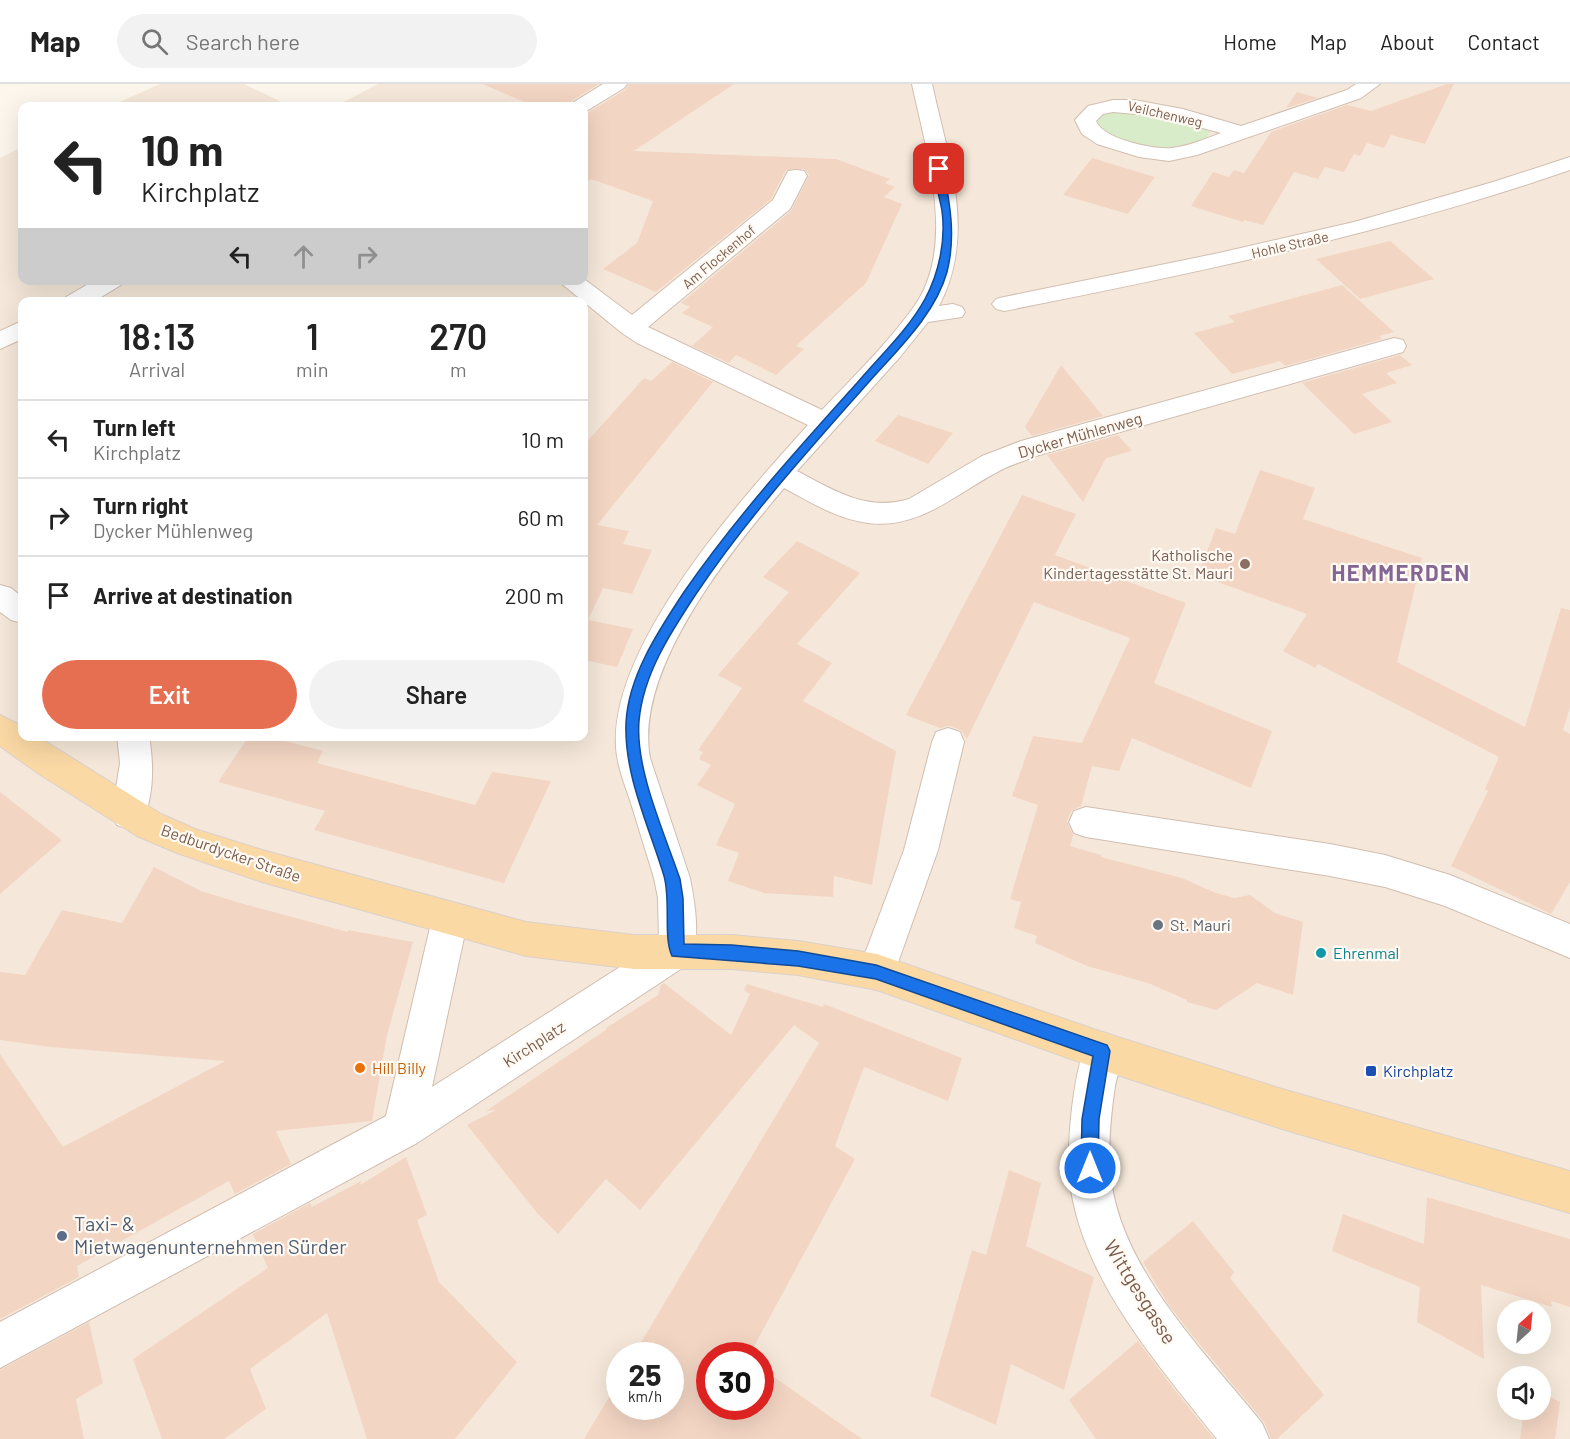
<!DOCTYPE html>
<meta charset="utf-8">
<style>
body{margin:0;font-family:Barlow,sans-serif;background:#f2f2f2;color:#222;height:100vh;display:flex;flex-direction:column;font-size:22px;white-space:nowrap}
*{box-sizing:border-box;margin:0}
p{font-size:20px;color:#767676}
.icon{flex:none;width:33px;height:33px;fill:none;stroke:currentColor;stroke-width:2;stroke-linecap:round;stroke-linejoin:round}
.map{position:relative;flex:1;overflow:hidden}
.panel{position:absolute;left:18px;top:213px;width:570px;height:444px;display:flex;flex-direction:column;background:#fff;border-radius:12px;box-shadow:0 6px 24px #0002}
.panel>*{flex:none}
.hud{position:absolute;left:18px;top:18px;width:570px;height:183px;border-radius:12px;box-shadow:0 6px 24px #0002;background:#fff;color:#222;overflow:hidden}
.needle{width:39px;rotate:27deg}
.buttons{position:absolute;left:1497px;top:1216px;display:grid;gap:12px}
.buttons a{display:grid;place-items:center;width:54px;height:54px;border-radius:50%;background:#fff;box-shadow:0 6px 24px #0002;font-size:30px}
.speed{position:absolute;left:606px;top:1258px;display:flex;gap:12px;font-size:30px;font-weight:700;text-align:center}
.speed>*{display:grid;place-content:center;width:78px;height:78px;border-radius:50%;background:#fff;box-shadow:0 6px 24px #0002;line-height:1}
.speed small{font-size:15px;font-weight:400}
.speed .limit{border:9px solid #d22;background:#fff;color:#111}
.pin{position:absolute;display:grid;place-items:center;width:51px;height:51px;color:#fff;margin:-26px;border-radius:12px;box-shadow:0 3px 9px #0006}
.me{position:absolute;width:66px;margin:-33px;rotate:0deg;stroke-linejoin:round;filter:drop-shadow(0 0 4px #0008)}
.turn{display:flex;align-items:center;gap:21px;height:126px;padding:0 24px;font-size:27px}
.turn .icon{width:78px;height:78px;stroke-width:2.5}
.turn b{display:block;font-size:42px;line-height:51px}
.lanes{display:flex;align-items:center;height:57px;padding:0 24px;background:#0003;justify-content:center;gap:30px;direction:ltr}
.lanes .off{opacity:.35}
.eta{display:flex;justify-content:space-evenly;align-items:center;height:102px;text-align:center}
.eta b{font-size:36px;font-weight:600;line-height:42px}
.action{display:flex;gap:12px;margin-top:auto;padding:12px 24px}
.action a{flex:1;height:69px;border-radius:36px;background:#e76f51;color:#fff;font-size:24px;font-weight:600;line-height:69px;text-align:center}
.action a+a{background:#f2f2f2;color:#222}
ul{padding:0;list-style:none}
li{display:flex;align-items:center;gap:18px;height:78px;padding:0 24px;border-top:2px solid #e0e0e0}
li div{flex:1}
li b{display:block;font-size:22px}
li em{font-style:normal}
header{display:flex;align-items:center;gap:36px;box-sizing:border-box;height:84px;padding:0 30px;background:#fff;border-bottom:2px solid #e0e0e0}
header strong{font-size:28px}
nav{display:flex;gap:33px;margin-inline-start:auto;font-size:21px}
.search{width:420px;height:54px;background:#f2f2f2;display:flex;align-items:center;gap:15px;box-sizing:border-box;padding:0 21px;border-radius:33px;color:#767676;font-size:22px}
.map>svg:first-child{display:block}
</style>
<header>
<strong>Map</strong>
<div class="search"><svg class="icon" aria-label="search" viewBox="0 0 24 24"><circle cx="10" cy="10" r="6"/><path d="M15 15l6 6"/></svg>Search here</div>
<nav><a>Home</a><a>Map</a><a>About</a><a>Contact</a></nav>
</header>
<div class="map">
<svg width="1570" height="1355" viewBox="0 0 1570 1355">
<rect width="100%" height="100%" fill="#fdf6ec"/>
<path fill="#f5e8da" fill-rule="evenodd" d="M 160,0 L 244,0 L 290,22 L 111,22 Z
M 378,0 L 1570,0 L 1570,1355 L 0,1355 L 0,74 L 22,63 L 22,196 L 584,196 L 584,22 L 336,22 ZM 22,218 L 584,218 L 584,652 L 22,652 ZM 1508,1227 L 1540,1227 L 1540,1260 L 1508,1260 ZM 620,1272 L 670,1272 L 670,1323 L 620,1323 ZM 710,1272 L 760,1272 L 760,1323 L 710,1323 ZM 1508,1293 L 1540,1293 L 1540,1326 L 1508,1326 Z"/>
<path fill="#d8ecc9" d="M 1133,24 L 1210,46 L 1208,54 C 1197,57 1183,64 1171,64 C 1147,66 1119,55 1098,45 L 1096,35 L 1102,29 Z"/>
<path fill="#f3d5c3" d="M 482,0 L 599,0 L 573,16 L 569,22 L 534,22 Z
M 629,0 L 734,0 L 634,67 L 836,75 L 890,95 L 885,99 L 895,103 L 884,113 L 902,120 L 866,199 L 796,262 L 804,265 L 776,291 L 736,271 L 729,279 L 692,262 L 713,243 L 682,229 L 690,223 L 681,219 L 791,127 L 809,91 L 804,85 L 786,86 L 771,115 L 656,208 L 603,185 L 637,159 L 653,117 L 591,95 L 584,100 L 584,29 L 589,28 L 625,6 Z
M 1447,0 L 1454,0 L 1425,60 L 1391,51 L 1384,64 L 1367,59 L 1360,72 L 1354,70 L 1344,88 L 1325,83 L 1318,95 L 1294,88 L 1263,141 L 1244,136 L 1243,138 L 1191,122 L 1213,88 L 1229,93 L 1234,86 L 1244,89 L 1271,48 L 1347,21 L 1371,27 Z
M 1297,8 L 1318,14 L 1286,24 Z
M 1092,74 L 1155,93 L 1128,130 L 1063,111 Z
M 1390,157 L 1434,195 L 1360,215 L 1316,175 Z
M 1342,201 L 1394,248 L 1379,252 L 1382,255 L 1285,282 L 1280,277 L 1232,290 L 1194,249 L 1235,238 L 1228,232 Z
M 1400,271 L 1412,281 L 1386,289 L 1397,299 L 1362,310 L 1392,338 L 1354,350 L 1302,299 Z
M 672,278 L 713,298 L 597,441 L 629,447 L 623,460 L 652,466 L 632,510 L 603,504 L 588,536 L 633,545 L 617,583 L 584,576 L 584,361 L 644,294 L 651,297 Z
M 1061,281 L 1103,332 L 1032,352 L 1025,343 Z
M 898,331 L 953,349 L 928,380 L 875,357 Z
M 1118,351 L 1132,367 L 1106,374 L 1083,418 L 1047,371 Z
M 1260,386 L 1315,404 L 1303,435 L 1422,474 L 1397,578 L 1525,643 L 1561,524 L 1570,526 L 1570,623 L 1563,646 L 1570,650 L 1570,798 L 1551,830 L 1451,782 L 1488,707 L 1485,705 L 1499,673 L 1318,580 L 1315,584 L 1283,567 L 1307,530 L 1198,491 L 1216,444 L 1235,450 Z
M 1022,411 L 1076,430 L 1055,471 L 1186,519 L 1154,599 L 1272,647 L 1251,704 L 1132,654 L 1119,687 L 1092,682 L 1081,722 L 1072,726 L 1067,737 L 1073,751 L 1070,762 L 1101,771 L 1101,773 L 1182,794 L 1216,809 L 1234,814 L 1250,811 L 1275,829 L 1303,838 L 1293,911 L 1257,899 L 1216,926 L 1187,918 L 1187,916 L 1148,899 L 1087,882 L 1035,859 L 1037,852 L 1014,844 L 1021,818 L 1010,815 L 1038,721 L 1012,712 L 1033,652 L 1082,659 L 1130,554 L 1034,518 L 967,655 L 961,646 L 949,642 L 940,644 L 906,631 Z
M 797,457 L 860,489 L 797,560 L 832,579 L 803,617 L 896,667 L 872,801 L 834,792 L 833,813 L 764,809 L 728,797 L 739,769 L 716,761 L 735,720 L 697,701 L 711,681 L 699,675 L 703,668 L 698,666 L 742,604 L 718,591 L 789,508 L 763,493 Z
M 249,652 L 266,652 L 323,667 L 317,679 L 475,721 L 492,688 L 551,697 L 504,799 L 314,746 L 325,727 L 218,698 Z
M 0,708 L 62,756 L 0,810 Z
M 154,783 L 201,807 L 240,819 L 348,848 L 348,846 L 413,858 L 387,951 L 372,1037 L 276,1047 L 291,1080 L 235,1110 L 229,1097 L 77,1182 L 79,1193 L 0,1235 L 0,970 L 63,1063 L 225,977 L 50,963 L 0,956 L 0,888 L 25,891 L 62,826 L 122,839 Z
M 664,899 L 731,951 L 750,910 L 744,906 L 747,900 L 823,923 L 824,920 L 962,974 L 948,1017 L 864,983 L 835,1062 L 855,1075 L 749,1272 L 710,1272 L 710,1323 L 760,1323 L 760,1283 L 862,1355 L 584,1355 L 620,1295 L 620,1323 L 670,1323 L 670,1272 L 633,1272 L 819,959 L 794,941 L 640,1126 L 606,1095 L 558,1150 L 538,1130 L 467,1041 L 496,1026 L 486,1027 L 607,945 L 606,944 L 658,911 L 661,901 Z
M 406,1073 L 427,1131 L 417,1136 L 439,1198 L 517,1278 L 455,1355 L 367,1355 L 327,1229 L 250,1285 L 266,1325 L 224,1355 L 162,1355 L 133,1275 L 268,1184 L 253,1150 L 310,1119 L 312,1123 L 361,1097 L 360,1101 Z
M 1009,1086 L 1041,1099 L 1026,1162 L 1094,1193 L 1064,1306 L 1011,1280 L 996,1341 L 930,1312 L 972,1166 L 986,1171 Z
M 1427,1113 L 1570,1155 L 1570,1223 L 1551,1217 L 1552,1223 L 1481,1201 L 1484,1275 L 1417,1238 L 1420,1203 L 1332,1167 L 1343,1130 L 1424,1160 Z
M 1193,1137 L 1234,1188 L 1230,1194 L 1324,1311 L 1277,1355 L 1271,1355 L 1264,1338 L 1192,1251 L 1168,1220 L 1143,1178 Z
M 89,1238 L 103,1299 L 76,1315 L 84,1355 L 0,1355 L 0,1286 Z
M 1138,1257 L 1170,1300 L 1214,1355 L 1096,1355 L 1069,1316 Z
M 1540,1307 L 1560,1318 L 1555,1355 L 1520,1355 L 1524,1326 L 1540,1326 Z"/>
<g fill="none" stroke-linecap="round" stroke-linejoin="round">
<defs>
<path id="minor" d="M 603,0 L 627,0 L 624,4 L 588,26 L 584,27 L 584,22 L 571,22 L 574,18 Z
M 912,0 L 932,0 C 948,74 977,150 939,222 L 953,220 L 962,223 L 965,228 L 962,233 L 928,238 L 900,273 L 797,387 C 833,406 867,428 909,415 L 982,372 L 1021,357 L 1394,254 L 1403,256 L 1406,262 L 1403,268 L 1039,371 C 1027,376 1013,380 1001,386 C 958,408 920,446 868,439 C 837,435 810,418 784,404 C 730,468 634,585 650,674 L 690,794 C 695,820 701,855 690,879 L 417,1059 L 0,1284 L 0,1238 L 386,1032 L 432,835 L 437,823 L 450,818 L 463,823 L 468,835 L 432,1003 L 659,858 L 658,814 L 654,794 C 646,768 638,742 630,716 C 624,699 617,681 616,663 C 610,560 742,414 808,341 L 637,259 L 622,249 L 557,196 L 584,195 L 632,231 L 773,116 L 788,87 L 796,86 L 804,87 L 807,92 L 790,125 L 648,243 L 822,326 C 853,293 887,260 913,224 C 958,163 926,67 912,0 Z
M 1356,0 L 1380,0 L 1361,14 L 1197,71 L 1169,77 L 1139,73 L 1097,60 L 1082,50 L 1075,36 L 1088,22 L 1113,16 L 1134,16 L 1183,25 L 1241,42 L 1347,6 ZM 1113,28 L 1158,32 L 1221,49 C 1205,55 1189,62 1172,64 C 1154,66 1103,55 1096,37 L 1103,30 Z
M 1570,73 L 1570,86 C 1385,150 1195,189 1004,227 L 996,225 L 992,220 L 996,215 L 1004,213 L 1219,169 L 1354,138 L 1493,98 Z
M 95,196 L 124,196 L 121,201 L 93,218 L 62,218 L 66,213 Z
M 22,237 L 22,255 L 0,265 L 0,247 Z
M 0,501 L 11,504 L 22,513 L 22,539 L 11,536 L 0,528 Z
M 948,644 L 960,648 L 964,658 L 938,766 L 890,901 L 877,906 L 864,901 L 858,888 L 904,766 L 932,658 L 936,648 Z
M 117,652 L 149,652 C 154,681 154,714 141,741 L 129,745 L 117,741 L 112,730 L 120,679 Z
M 1086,723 L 1330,760 L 1385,771 L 1450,791 L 1570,840 L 1570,874 L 1445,822 L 1385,803 L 1330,792 L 1086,753 L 1074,749 L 1069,738 L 1074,727 Z
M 1102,948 L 1116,953 C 1117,957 1120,962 1121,966 C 1123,976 1117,992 1115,1002 C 1111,1029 1108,1056 1110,1084 C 1115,1180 1205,1268 1262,1339 L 1269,1355 L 1217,1355 C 1160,1283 1086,1200 1071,1106 C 1067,1079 1069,1051 1072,1024 C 1075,1000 1079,976 1088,953 Z"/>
<path id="major" d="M 0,631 L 22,642 L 22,652 L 37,652 L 161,730 L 195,745 L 262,766 L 526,838 L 634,851 L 732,851 L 798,857 L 877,870 L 1102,948 L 1282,1005 L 1570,1087 L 1570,1129 L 1282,1045 L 1102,986 L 877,906 L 798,891 L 732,885 L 634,885 L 526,872 L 262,798 L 177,769 L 137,752 L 39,690 L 0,662 Z"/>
</defs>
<use href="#minor" stroke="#d1beb0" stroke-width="2"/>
<use href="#major" stroke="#dad1cd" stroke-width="2"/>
<use href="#minor" fill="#fff" fill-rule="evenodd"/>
<use href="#major" fill="#fbd9a5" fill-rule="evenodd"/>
</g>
<path fill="#1a73e8" stroke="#114b97" stroke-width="1.5" d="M 936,83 L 943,85 C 950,119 956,153 947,188 C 935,231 897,266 868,299 C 808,367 747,434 696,510 C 671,548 643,590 639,637 C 635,685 664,748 680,795 L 683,814 L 684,860 L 732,861 L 798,867 L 876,881 L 1107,961 L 1110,967 L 1099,1035 L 1098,1084 L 1096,1090 L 1090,1092 L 1084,1090 L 1081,1084 L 1082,1035 L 1093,972 L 876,895 L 798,882 L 672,872 C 663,853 671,816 664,792 C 649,742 624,692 626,639 C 628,592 659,546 684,508 C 736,433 796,367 857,299 C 880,272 908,246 925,215 C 939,189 946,156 942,127 C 940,113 933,96 936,83 Z"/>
<circle fill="#8d6e63" stroke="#fffaf3" stroke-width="2" cx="1245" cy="480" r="6"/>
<circle fill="#6b7280" stroke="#fffaf3" stroke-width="2" cx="1158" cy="841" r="6"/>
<circle fill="#0f9aa8" stroke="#fffaf3" stroke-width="2" cx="1321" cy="869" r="6"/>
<circle fill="#e8710a" stroke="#fffaf3" stroke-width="2" cx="360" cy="984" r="6"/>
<rect fill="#1a4fb4" stroke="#fffaf3" stroke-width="2" x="1365" y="981" width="12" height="12" rx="3"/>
<circle fill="#5c6f8a" stroke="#fffaf3" stroke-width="2" cx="62" cy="1152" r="6"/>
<g text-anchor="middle" stroke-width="4.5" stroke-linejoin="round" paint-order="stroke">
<g font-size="14" fill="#7a5c4d" stroke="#fffaf3">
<text transform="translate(1165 30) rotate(13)" y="5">Veilchenweg</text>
<text transform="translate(1290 161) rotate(-13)" y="5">Hohle Straße</text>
<text transform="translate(719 173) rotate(-40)" y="5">Am Flockenhof</text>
</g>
<g font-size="16" fill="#7a5c4d" stroke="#fffaf3">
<text transform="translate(1080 351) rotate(-16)" y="6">Dycker Mühlenweg</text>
<text transform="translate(231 769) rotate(19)" y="6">Bedburdycker Straße</text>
<text transform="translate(534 960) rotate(-33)" y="6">Kirchplatz</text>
</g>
<g font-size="16" fill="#785e54" stroke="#fffaf3" text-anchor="end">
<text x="1233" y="477">Katholische<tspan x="1233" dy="18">Kindertagesstätte St. Mauri</tspan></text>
</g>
<g font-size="16" fill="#5b616d" stroke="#fffaf3" text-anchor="start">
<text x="1170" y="847">St. Mauri</text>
</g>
<g font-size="16" fill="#0d838f" stroke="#fffaf3" text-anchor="start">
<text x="1333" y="875">Ehrenmal</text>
</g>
<g font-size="16" fill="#c56008" stroke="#fffaf3" text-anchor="start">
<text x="372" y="990">Hill Billy</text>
</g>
<g font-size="16" fill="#164399" stroke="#fffaf3" text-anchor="start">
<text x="1383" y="993">Kirchplatz</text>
</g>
<g font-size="20" fill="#4e5e75" stroke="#fffaf3" text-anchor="start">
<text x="74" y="1147">Taxi- &amp;<tspan x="74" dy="23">Mietwagenunternehmen Sürder</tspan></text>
</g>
<g font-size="20" fill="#7a5c4d" stroke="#fffaf3">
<text transform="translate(1140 1208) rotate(58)" y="7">Wittgesgasse</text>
</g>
<g font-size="22" font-weight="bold" letter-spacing="1.5" fill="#846695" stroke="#fffaf3">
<text x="1401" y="497">HEMMERDEN</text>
</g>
</g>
</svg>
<div class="buttons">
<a><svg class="needle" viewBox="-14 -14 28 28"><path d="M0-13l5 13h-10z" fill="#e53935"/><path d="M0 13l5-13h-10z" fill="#767676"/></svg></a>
<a><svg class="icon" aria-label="sound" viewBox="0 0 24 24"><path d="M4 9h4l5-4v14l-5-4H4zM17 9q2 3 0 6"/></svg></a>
</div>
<div class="speed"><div>25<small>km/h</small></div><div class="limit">30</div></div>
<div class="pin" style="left:939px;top:85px;background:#d93025"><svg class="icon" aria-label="arrive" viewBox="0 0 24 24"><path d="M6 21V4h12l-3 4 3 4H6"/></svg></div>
<svg class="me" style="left:1090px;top:1084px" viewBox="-20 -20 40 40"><circle r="17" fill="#1a73e8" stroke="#fff" stroke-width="3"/><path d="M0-11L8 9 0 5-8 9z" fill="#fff"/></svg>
<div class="hud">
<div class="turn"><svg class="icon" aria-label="left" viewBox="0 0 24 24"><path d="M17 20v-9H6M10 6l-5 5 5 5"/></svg><div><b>10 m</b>Kirchplatz</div></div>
<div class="lanes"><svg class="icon" aria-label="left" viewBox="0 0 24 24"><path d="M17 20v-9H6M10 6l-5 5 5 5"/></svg><svg class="icon off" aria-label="ahead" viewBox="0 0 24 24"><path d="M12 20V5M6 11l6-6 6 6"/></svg><svg class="icon off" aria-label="right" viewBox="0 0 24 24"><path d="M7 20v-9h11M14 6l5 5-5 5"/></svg></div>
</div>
<section class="panel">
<div class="eta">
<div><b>18:13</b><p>Arrival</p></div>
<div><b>1</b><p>min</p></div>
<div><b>270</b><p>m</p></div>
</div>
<ul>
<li><svg class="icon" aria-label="left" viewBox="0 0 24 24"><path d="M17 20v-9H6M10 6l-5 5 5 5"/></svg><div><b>Turn left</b><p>Kirchplatz</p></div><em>10 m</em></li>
<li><svg class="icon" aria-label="right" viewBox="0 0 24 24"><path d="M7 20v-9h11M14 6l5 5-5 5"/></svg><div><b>Turn right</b><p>Dycker Mühlenweg</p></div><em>60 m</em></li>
<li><svg class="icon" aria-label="arrive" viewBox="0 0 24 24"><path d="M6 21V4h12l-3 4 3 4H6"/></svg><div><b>Arrive at destination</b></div><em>200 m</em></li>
</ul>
<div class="action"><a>Exit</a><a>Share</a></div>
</section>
</div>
